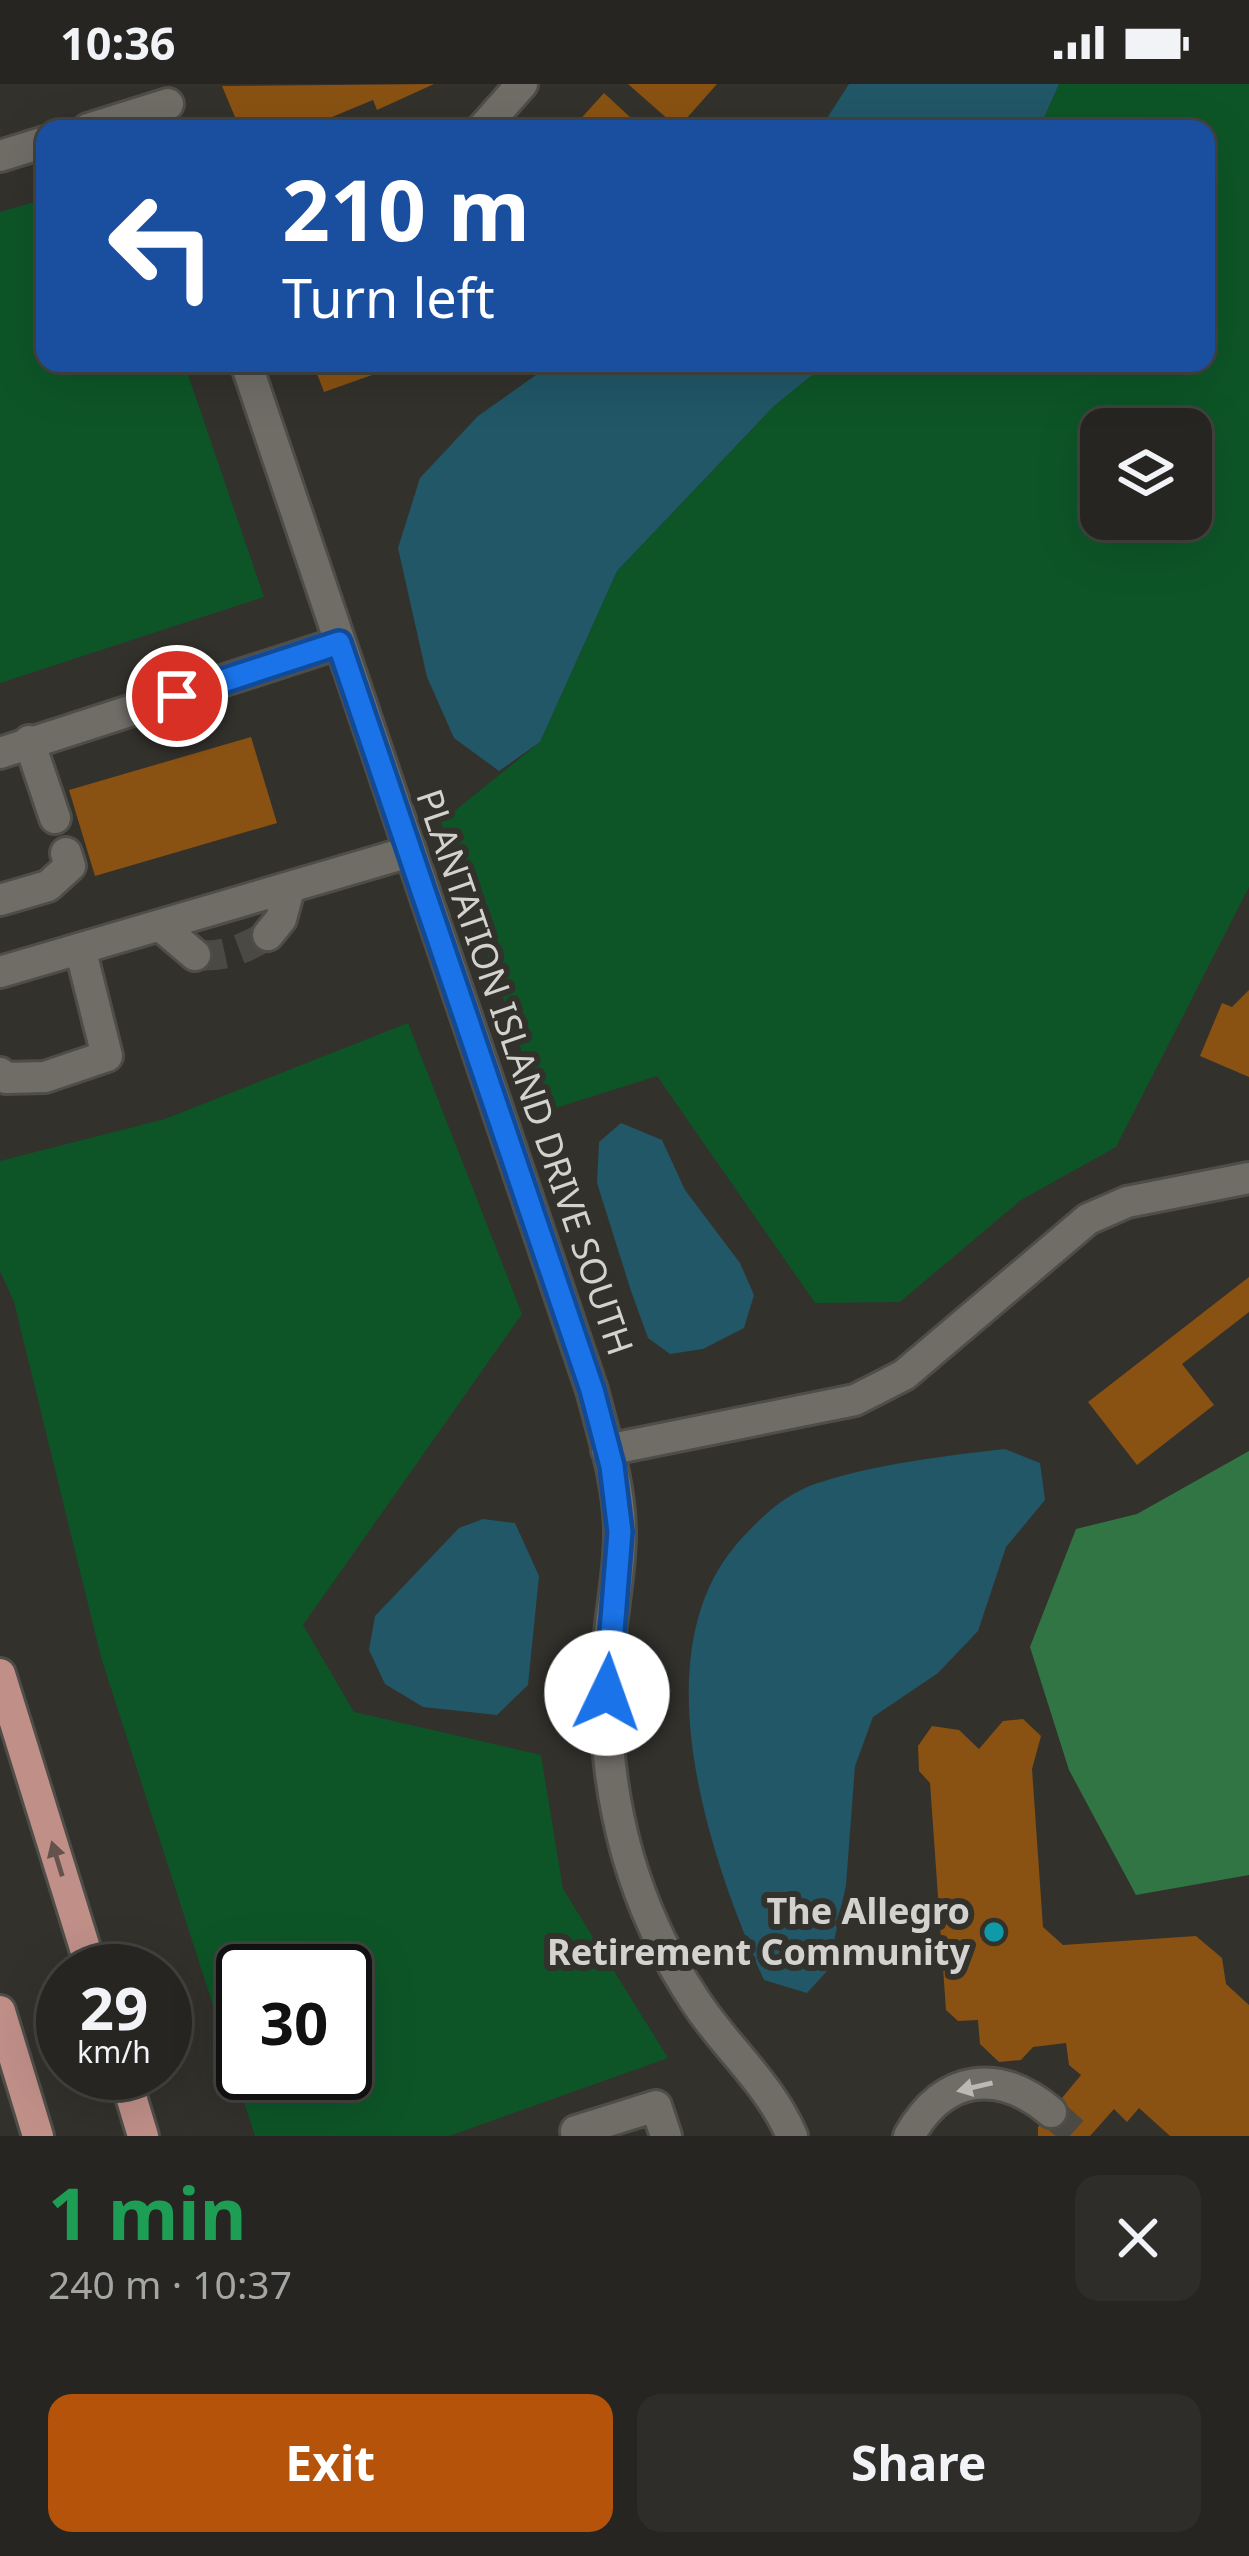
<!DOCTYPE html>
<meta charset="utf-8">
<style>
body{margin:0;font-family:"Noto Sans",sans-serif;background:#2e2d2a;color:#f1f3f6;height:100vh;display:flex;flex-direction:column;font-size:45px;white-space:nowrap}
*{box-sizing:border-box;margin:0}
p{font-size:39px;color:#a4a5a5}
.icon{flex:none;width:66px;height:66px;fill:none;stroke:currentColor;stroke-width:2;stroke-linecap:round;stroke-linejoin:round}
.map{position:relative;height:2052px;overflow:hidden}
.sheet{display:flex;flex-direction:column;background:#262521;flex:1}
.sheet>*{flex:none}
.hud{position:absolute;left:36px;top:36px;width:1179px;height:252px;border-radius:24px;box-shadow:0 12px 48px #0002,0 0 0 3px #42423f;background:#1a4fa0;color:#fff;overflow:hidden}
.fabs{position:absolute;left:1080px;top:324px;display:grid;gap:24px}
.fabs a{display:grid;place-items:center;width:132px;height:132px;border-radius:24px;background:#262521;box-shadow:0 12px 48px #0002,0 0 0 3px #42423f;font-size:60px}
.speed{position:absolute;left:36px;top:1860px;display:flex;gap:24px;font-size:60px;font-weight:700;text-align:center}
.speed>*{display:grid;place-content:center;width:156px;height:156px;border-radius:50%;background:#262521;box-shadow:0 12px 48px #0002,0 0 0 3px #42423f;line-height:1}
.speed small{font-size:30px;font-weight:400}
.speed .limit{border:6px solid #111;border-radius:18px;background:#fff;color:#111}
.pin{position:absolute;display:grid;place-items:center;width:102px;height:102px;color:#fff;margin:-51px;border:6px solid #fff;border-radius:50%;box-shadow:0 3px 12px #0007}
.me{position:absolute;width:132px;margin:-66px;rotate:3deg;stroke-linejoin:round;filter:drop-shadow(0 0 9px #0008)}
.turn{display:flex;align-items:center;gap:42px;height:252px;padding:0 48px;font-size:54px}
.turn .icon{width:156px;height:156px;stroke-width:2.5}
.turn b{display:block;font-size:84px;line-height:102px}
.round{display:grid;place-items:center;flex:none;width:126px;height:126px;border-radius:24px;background:#2e2d2a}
.summary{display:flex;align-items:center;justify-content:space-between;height:204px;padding:0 48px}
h1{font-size:72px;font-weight:700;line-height:90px;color:#1e9e55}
.action{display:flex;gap:24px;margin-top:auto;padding:24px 48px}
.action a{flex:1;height:138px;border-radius:24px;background:#b45309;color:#fff;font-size:48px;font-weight:700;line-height:138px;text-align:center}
.action a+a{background:#2e2d2a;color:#f1f3f6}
.status{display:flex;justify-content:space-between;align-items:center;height:84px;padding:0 60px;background:#262521;direction:ltr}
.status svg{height:33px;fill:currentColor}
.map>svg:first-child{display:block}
</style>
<div class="status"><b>10:36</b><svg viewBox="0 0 49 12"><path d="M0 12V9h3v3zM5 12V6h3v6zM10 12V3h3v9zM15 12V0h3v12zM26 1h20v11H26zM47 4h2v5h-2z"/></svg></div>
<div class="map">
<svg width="1249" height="2052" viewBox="0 0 1249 2052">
<rect width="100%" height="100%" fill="#33312c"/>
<path fill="#0d5527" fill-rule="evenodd" d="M 1059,0 L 1249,0 L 1249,803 L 1116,1063 L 1021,1116 L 900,1218 L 815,1219 L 657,992 L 543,1028 L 441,738 L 540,658 L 617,487 L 774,322 L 827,279 L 1206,279 L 1206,45 L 1039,45 ZM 1101,345 L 1191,345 L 1191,435 L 1101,435 Z
M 45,115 L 45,279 L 184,279 L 264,513 L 0,599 L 0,128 Z
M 408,939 L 522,1230 L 303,1541 L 354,1628 L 541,1671 L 563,1805 L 668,1974 L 449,2052 L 255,2052 L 101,1573 L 14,1218 L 0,1187 L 0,1077 L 165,1035 ZM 345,1887 L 345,1989 L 243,1989 L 243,1887 Z"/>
<path fill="#327544" d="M 1249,1367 L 1249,1791 L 1136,1811 L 1069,1686 L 1030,1563 L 1076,1445 L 1137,1430 Z"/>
<path fill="#215767" d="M 849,0 L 1059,0 L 1039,45 L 820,45 Z
M 553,279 L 827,279 L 774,322 L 617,487 L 540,658 L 499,687 L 454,654 L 427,593 L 398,464 L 420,394 L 478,332 Z
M 621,1039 L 662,1056 L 685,1106 L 740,1179 L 754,1211 L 744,1244 L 703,1265 L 670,1270 L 648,1254 L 631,1207 L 597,1099 L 599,1058 Z
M 1005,1365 L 1040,1379 L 1045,1416 L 1006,1463 L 978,1547 L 938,1589 L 873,1633 L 855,1682 L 846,1801 L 828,1886 L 807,1909 L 764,1896 C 709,1773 638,1565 742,1454 C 762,1432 786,1410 815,1400 C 874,1380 944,1372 1005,1365 Z
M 483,1435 L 515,1439 L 539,1492 L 528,1601 L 497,1631 L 423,1623 L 385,1600 L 369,1566 L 375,1532 L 459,1444 Z"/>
<path fill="#895212" d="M 434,0 L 377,26 L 373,16 L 315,40 L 317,45 L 240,45 L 222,2 Z
M 628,0 L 717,0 L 678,44 Z
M 604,9 L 643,45 L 578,45 L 576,40 Z
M 313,279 L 402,279 L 403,280 L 324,308 Z
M 251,653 L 277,739 L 95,792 L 69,706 Z
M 1249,906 L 1249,993 L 1200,972 L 1222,919 L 1232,923 Z
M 1249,1193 L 1249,1228 L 1182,1280 L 1214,1321 L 1137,1381 L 1088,1318 Z
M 1023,1635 L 1041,1652 L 1032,1685 L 1043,1843 L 1063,1861 L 1196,1852 L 1222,1874 L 1226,1900 L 1249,1921 L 1249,2052 L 1170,2052 L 1139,2024 L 1127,2038 L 1114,2025 L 1090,2052 L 1038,2052 L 1038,2043 L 1081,1991 L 1069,1981 L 1066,1959 L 1033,1963 L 1021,1976 L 999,1978 L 980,1960 L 978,1936 L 958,1937 L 946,1926 L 930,1699 L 919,1687 L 918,1662 L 932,1642 L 959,1646 L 979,1665 L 1003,1637 Z"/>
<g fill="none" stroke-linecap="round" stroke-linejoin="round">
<path stroke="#4b4944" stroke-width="30" stroke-dasharray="30 15" stroke-linecap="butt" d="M 195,871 C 223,874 244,865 268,851
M 1051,2028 L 1078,2052"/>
<defs>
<path id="minor" d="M 88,45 L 168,20
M 482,45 L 522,0
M 0,72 L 45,58
M 246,279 L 592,1306 C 604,1352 620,1401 620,1450 C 620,1489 611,1529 608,1569 C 603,1636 609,1704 627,1769 C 642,1822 665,1872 696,1918 C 726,1964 770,2000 792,2052
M 29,657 L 55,734
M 0,669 L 339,559
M 0,816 L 48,802 L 70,782 L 66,769
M 162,843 L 195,871
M 268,851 L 281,835 L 289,805
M 0,888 L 409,768
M 0,989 L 6,994 L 45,993 L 107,972 L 81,868
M 607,1366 L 855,1316 L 904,1291 L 1088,1135 L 1127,1118 L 1249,1094
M 578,2052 L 576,2047 L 656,2022 L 666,2052
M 909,2052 C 944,1990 999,1984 1051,2028"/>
<path id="major" d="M 0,1590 L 92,1887
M 0,1927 L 38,2052
M 124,1989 L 143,2052"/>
</defs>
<use href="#minor" stroke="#4f4d48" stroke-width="36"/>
<use href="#major" stroke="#4f4d48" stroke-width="36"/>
<use href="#minor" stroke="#706d67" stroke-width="30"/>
<use href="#major" stroke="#bf8f88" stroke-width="30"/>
</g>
<defs><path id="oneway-solid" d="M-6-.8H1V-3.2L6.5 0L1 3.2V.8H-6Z" transform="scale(3)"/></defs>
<use fill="#64524c" href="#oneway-solid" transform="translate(57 1775) rotate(-107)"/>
<use fill="#bab9b5" href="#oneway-solid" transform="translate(975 2003) rotate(167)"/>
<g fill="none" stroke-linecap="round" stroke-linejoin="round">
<defs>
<path id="route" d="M 177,612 L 339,559 L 592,1306 L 612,1382 L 620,1448 L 607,1609"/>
</defs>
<use href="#route" stroke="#114b97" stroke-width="30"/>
<use href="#route" stroke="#1a73e8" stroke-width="21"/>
</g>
<circle fill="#0f9aa8" stroke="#33312c" stroke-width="4.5" cx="994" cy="1848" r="12"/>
<g text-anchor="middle" stroke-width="12" stroke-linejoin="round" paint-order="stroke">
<g font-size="36" fill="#d3d2cf" stroke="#33312c">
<text transform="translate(525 988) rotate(71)" y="13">PLANTATION ISLAND DRIVE SOUTH</text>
</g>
<g font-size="36" font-weight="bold" fill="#d3d2cf" stroke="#33312c" text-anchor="end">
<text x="970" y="1840">The Allegro<tspan x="970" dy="41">Retirement Community</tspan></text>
</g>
</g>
</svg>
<div class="fabs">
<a><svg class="icon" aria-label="layers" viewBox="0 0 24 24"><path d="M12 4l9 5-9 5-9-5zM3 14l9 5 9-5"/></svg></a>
</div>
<div class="speed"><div>29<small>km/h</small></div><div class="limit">30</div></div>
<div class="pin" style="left:177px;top:612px;background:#d93025"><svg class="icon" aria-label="arrive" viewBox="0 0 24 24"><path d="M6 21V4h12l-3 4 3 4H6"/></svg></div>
<svg class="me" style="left:607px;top:1609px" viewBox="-20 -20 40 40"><circle r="19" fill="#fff"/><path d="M0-13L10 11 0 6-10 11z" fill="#1a73e8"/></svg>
<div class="hud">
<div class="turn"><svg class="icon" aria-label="left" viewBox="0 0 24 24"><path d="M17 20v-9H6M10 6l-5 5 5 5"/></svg><div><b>210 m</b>Turn left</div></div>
</div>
</div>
<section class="sheet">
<div class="summary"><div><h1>1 min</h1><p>240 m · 10:37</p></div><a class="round"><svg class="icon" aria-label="close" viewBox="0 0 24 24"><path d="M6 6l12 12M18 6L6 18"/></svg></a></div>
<div class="action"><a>Exit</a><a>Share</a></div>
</section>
